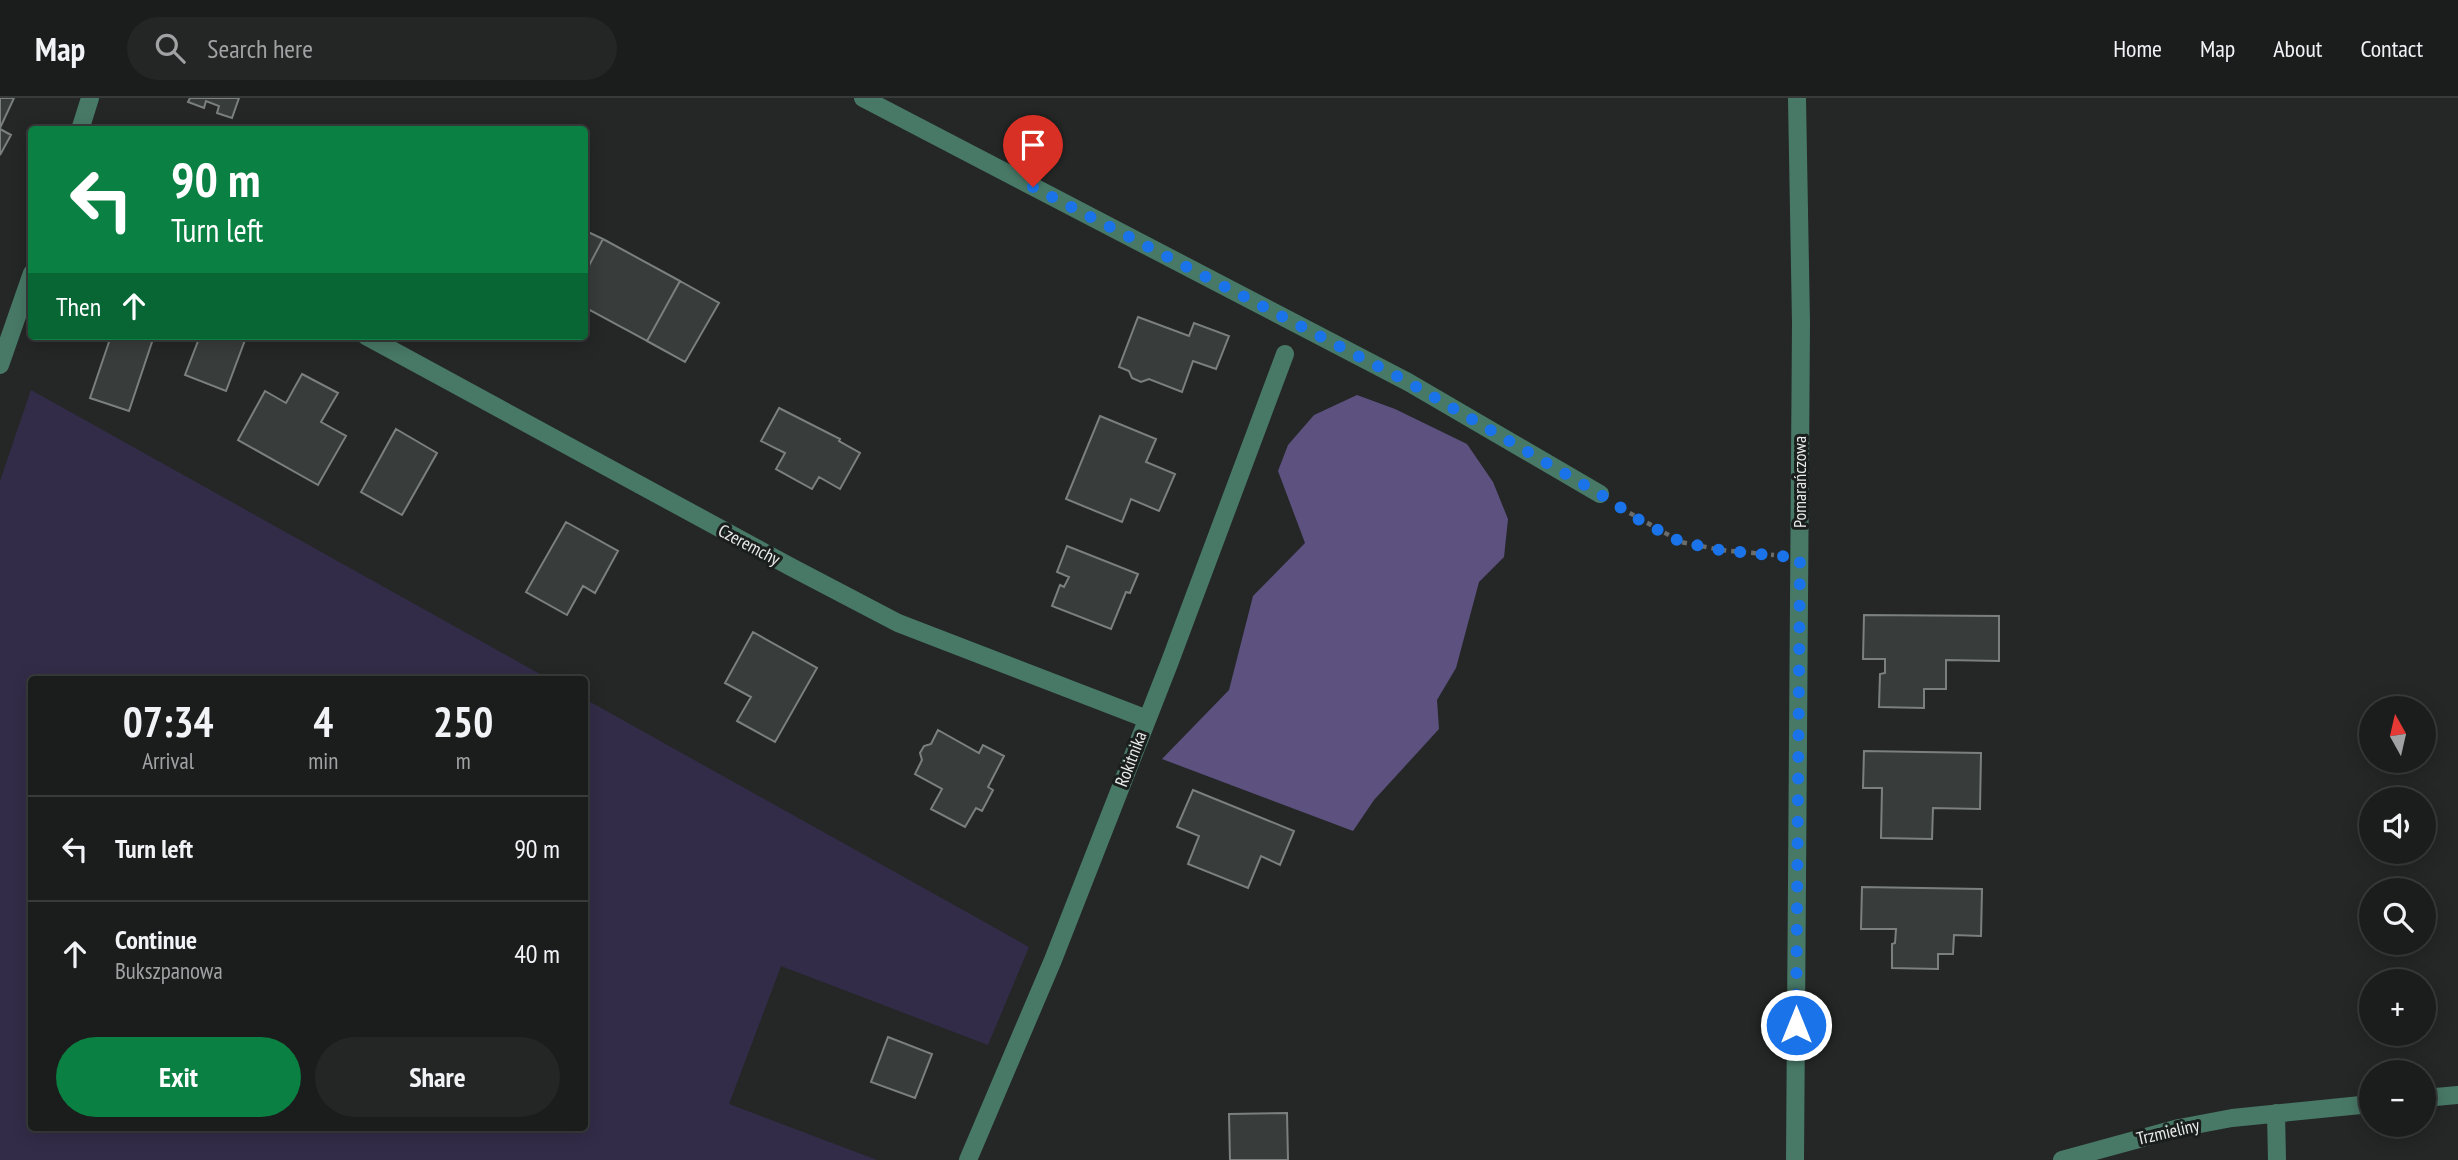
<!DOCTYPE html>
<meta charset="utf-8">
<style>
body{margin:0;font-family:"PT Sans Narrow",sans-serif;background:#242625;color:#f1f3f6;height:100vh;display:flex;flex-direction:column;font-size:26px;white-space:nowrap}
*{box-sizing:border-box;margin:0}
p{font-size:23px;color:#a0a2a3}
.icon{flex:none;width:38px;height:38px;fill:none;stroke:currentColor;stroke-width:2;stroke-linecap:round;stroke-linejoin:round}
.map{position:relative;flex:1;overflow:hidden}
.drawer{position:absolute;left:28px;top:578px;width:560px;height:455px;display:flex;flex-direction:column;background:#1b1d1c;border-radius:7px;box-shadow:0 4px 18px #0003,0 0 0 2px #393b3b}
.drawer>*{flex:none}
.guide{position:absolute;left:28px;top:28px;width:560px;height:214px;border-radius:7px;box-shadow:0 4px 18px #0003,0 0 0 2px #393b3b;background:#0b8043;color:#fff;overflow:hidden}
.needle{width:46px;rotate:352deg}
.fabs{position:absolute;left:2359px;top:598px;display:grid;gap:14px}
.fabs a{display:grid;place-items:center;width:77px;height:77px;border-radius:50%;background:#1b1d1c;box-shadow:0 4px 18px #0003,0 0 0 2px #393b3b;font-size:35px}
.pin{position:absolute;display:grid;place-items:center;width:60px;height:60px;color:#fff;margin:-72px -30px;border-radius:50% 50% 50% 0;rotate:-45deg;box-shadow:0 0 7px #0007}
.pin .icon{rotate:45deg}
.me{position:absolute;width:77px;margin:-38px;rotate:0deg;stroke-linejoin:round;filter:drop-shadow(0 0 5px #0008)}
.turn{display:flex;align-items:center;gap:24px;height:147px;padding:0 28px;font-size:32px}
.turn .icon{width:91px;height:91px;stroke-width:2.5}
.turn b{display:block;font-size:49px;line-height:60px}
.then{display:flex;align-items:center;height:66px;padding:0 28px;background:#0003;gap:14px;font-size:26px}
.eta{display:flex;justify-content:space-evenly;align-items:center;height:119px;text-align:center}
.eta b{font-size:42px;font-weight:600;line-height:49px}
.action{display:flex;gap:14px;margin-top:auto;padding:14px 28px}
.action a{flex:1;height:80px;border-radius:42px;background:#0b8043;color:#fff;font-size:28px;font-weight:600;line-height:80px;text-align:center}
.action a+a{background:#242625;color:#f1f3f6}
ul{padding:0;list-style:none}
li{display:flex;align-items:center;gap:21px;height:105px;padding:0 28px;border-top:2px solid #393b3b}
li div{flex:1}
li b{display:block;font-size:26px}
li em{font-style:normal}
header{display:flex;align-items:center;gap:42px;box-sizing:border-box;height:98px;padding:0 35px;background:#1b1d1c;border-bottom:2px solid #393b3b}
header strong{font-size:33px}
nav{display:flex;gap:38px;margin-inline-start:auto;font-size:24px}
.search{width:490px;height:63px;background:#242625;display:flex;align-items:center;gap:18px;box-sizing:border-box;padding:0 24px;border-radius:38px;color:#a0a2a3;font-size:26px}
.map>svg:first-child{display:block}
</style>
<header>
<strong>Map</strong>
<div class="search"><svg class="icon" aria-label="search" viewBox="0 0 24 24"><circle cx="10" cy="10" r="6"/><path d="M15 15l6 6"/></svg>Search here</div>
<nav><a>Home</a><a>Map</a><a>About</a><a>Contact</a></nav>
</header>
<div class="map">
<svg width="2458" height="1062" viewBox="0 0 2458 1062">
<rect width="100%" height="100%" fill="#242726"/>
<path fill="#332c48" d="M 31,292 L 549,581 L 32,581 L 32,1029 L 584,1029 L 585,601 L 1029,849 L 988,947 L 781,868 L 729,1006 L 877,1062 L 0,1062 L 0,383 Z"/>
<path fill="#5d517f" d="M 1357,297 L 1395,311 L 1467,346 L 1493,384 L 1508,421 L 1504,459 L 1479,484 L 1456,570 L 1437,602 L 1439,631 L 1374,702 L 1353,733 L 1162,661 L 1229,592 L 1253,498 L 1305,445 L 1278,373 L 1288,347 L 1314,317 Z"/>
<path fill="#383c3a" stroke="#7b807e" stroke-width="2" d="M 0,0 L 14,0 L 0,30 Z
M 190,0 L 239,0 L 232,20 L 217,15 L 219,8 L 206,3 L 204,10 L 188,4 Z
M 0,31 L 11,37 L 0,57 Z
M 588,134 L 603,141 L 584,177 L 584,141 Z
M 603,141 L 680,183 L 647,243 L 584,209 L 584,177 Z
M 680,183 L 719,205 L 685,264 L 647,243 Z
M 1138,219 L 1189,238 L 1194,225 L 1229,238 L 1216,271 L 1193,263 L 1182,294 L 1149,281 L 1141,284 L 1132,280 L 1129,273 L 1119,269 Z
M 111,238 L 154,238 L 129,313 L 90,300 Z
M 200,238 L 236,238 L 245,242 L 226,293 L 185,277 Z
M 302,276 L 338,295 L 321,324 L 346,338 L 318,387 L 238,342 L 265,293 L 286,305 Z
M 779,310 L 840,341 L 839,343 L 860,355 L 840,391 L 819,379 L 812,391 L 776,371 L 785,355 L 761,343 Z
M 1100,318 L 1156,341 L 1146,364 L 1175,376 L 1159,413 L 1131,401 L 1122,424 L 1066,401 Z
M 396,331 L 437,355 L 402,417 L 361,394 Z
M 566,424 L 618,453 L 595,495 L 583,488 L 567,517 L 526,494 Z
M 1067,448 L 1138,476 L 1130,495 L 1126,494 L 1111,531 L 1052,508 L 1060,487 L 1064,489 L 1069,479 L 1057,474 Z
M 1864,517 L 1999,518 L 1999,563 L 1946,562 L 1946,591 L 1924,591 L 1924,610 L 1879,609 L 1880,576 L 1885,575 L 1885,561 L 1863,561 Z
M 753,534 L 817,570 L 775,644 L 737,623 L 751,599 L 725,585 Z
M 938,632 L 979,655 L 983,647 L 1004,658 L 988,689 L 993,692 L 982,713 L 976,710 L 965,729 L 931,711 L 942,691 L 915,676 L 922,662 L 920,655 L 924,648 L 931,646 Z
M 1864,653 L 1981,655 L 1980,711 L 1933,710 L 1932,741 L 1881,740 L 1882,690 L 1863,690 Z
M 1193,692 L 1294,733 L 1280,767 L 1261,758 L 1248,790 L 1188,766 L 1199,738 L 1177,729 Z
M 1862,789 L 1982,791 L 1981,838 L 1954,837 L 1953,856 L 1938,856 L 1938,871 L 1892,870 L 1892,846 L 1895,845 L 1896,831 L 1861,831 Z
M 888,939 L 932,956 L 915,1000 L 871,984 Z
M 1287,1015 L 1288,1062 L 1230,1062 L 1229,1016 Z"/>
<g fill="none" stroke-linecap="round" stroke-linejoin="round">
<path stroke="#6a6c6b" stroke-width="4.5" stroke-dasharray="5 5" stroke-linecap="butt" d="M 1621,410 L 1681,444 L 1721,452 L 1774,457"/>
<path stroke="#487967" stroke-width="18" d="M 863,0 L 1408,284 L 1600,396
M 80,32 L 90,0
M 366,238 L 791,469 L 898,525 L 1147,621
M 0,267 L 32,175
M 2424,1000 L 2458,997
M 2276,1015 L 2277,1062
M 968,1062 L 1053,862 L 1169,566 L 1285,256
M 1795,1062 L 1801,225 L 1797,0
M 2062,1062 L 2179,1030 L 2232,1020 L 2371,1006"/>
</g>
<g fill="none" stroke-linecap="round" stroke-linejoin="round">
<path stroke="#1a73e8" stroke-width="12" stroke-dasharray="0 21.6" d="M 1033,89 L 1408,284 L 1600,396 L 1641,423 L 1681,444 L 1720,452 L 1800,460 L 1796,927"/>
</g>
<g text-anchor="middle" stroke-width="6" stroke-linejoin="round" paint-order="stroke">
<g font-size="18" fill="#eaeceb" stroke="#1a1e1c">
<text transform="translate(1800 384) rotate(-90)" y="6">Pomarańczowa</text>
<text transform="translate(749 447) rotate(28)" y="6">Czeremchy</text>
<text transform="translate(1131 661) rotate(-69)" y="6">Rokitnika</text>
<text transform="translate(2168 1034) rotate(-13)" y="6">Trzmieliny</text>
</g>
</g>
</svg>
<div class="fabs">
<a><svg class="needle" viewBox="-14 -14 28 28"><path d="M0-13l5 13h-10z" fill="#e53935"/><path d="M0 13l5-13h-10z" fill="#a0a2a3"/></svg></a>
<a><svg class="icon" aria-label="sound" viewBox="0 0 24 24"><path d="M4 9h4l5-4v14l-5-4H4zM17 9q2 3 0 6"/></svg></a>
<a><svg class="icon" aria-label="search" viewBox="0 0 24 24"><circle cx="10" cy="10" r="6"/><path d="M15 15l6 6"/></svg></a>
<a>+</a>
<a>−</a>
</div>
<div class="pin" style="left:1033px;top:89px;background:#d93025"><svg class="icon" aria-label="arrive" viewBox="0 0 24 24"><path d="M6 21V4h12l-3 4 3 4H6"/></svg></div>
<svg class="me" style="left:1796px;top:927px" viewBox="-20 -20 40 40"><circle r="17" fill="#1a73e8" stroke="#fff" stroke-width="3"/><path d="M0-11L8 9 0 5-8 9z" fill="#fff"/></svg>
<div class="guide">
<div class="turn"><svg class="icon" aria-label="left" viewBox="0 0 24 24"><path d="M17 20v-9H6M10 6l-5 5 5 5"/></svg><div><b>90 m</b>Turn left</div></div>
<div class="then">Then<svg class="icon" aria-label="ahead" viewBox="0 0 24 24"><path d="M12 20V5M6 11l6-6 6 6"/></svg></div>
</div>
<section class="drawer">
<div class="eta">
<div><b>07:34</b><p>Arrival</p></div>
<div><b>4</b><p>min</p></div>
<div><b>250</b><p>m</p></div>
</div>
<ul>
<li><svg class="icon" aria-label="left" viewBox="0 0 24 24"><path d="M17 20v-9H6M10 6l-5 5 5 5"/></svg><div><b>Turn left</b></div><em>90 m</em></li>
<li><svg class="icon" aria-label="ahead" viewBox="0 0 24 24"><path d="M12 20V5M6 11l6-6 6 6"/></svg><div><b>Continue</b><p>Bukszpanowa</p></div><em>40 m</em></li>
</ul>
<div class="action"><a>Exit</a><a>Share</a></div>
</section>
</div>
